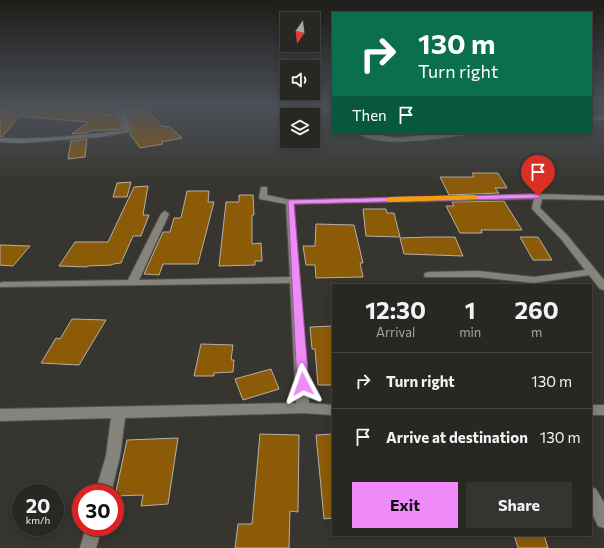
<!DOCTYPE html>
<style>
body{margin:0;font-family:Commissioner,sans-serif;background:#343430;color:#f1f3f6;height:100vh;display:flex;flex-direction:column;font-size:15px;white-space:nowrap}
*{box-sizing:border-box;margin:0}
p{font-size:13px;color:#a5a6a6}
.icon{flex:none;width:22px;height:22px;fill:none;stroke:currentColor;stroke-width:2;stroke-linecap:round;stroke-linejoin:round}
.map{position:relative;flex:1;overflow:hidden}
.side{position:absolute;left:332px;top:284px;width:260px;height:252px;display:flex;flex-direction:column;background:#282823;border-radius:0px;box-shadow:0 2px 10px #0003,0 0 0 1px #444441}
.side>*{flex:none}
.top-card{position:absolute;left:332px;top:12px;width:260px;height:122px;border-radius:0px;box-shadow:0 2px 10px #0003,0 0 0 1px #444441;background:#0b6e4f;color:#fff;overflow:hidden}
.needle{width:26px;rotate:194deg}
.buttons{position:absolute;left:280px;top:12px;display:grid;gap:8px}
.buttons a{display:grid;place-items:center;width:40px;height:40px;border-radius:0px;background:#282823;box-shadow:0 2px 10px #0003,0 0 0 1px #444441;font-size:20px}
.speed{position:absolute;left:12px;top:484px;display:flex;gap:8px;font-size:20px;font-weight:700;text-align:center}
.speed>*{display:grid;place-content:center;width:52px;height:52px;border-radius:50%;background:#282823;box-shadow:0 2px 10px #0003,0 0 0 1px #444441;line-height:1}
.speed small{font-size:10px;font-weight:400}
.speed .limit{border:6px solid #d22;background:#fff;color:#111}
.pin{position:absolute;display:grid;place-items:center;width:34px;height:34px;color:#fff;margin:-41px -17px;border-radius:50% 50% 50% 0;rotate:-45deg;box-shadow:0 0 4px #0007}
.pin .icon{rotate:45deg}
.me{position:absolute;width:44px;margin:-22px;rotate:356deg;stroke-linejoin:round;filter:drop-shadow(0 0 3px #0008)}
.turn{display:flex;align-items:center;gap:14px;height:84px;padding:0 20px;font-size:18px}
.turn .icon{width:52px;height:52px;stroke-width:2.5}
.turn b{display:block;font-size:28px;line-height:34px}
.then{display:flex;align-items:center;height:38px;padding:0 20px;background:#0003;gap:8px;font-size:15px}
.eta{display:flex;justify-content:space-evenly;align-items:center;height:68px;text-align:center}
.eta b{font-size:24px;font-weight:700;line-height:28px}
.primary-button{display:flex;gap:8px;margin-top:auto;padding:8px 20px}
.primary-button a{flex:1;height:46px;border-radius:0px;background:#ee8bf8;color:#111;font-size:16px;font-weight:700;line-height:46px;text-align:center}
.primary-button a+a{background:#343430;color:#f1f3f6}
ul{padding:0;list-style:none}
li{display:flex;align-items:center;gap:12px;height:56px;padding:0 20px;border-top:1px solid #444441}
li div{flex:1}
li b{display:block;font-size:15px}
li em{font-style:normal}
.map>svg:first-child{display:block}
</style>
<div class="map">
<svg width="604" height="548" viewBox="0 0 604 548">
<rect width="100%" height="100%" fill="#36352f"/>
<path fill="#8c5b08" stroke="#b5b0aa" d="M 6,107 L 112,107 L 103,116 L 118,113 L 122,129 L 88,131 L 88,133 L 72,134 L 88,122 L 19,116 L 2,137 L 0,137 L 0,111 L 6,112 Z
M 146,108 L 162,126 L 170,127 L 182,138 L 161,142 L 163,144 L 140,148 L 130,134 L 132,131 L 127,112 Z
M 87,139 L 85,157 L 68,159 L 71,141 Z
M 472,173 L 498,173 L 507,188 L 495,188 L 499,193 L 449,195 L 440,177 L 474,177 Z
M 131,182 L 127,197 L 113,197 L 117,183 Z
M 148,186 L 143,215 L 149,215 L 141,236 L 133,236 L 121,263 L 113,264 L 112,265 L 87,266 L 87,267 L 59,266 L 75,242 L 108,242 L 134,187 Z
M 187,191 L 209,191 L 208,202 L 214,202 L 198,264 L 163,264 L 159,275 L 144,274 L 163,232 L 170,232 L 174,218 L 181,218 Z
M 239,195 L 253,195 L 254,215 L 252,215 L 252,244 L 261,243 L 262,261 L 255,261 L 255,265 L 219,266 L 226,202 L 239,202 Z
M 504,201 L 522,230 L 481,230 L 482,233 L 460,233 L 446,206 L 454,206 L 452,202 Z
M 363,209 L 386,209 L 387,213 L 394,213 L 400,237 L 366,236 Z
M 316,224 L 354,225 L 363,263 L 360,263 L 363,277 L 316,278 L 315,265 L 306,265 L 303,246 L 315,246 Z
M 429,237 L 455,237 L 463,256 L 404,254 L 400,238 Z
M 520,237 L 538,237 L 552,260 L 533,260 Z
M 0,245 L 30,246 L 13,266 L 0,265 Z
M 72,319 L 106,320 L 79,365 L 41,363 L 56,338 L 60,339 Z
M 333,326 L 333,385 L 318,385 L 315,349 L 312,349 L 310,327 Z
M 201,344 L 233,345 L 231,360 L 234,360 L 233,372 L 214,373 L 214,376 L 194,376 Z
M 271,369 L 279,389 L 243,400 L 235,379 Z
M 260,434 L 299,435 L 298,512 L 290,511 L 289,548 L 235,548 L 238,524 L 252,524 Z
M 333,434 L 333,518 L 324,519 L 316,435 Z
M 178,438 L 168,504 L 141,506 L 143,495 L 115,496 L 127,440 Z
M 514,535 L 544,535 L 548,548 L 518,548 Z"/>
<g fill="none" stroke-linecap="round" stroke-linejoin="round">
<defs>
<path id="minor" d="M 118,107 L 124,107 L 131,131 L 130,132 L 100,137 L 21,143 L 0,142 L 0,138 C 41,140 84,135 124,130 Z
M 324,107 L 330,107 L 333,109 L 333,114 Z
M 604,115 L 604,119 L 591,121 L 591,117 Z
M 358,133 L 369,133 L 396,138 L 446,133 L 468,133 L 465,135 C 439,138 379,149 358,133 Z
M 261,187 L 267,187 L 267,195 L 290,200 L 538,194 L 604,196 L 604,200 L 542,199 L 540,208 L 567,235 L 604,280 L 604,290 L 600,289 L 589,275 L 534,283 L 478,277 L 425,277 L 424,275 L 425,273 L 429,272 L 478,271 L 534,277 L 585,270 L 561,239 L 533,210 L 532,208 L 534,199 L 294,204 L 309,403 L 333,405 L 333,415 L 303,413 L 125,418 L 120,456 L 111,493 L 95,493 L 106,456 L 111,418 L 0,421 L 0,409 L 296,403 L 290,283 L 0,287 L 0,283 L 3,282 L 128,280 L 161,214 L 165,211 L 169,214 L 139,280 L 290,277 L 286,204 L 260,199 L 259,197 Z
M 591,405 L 604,405 L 604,415 L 591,415 Z
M 591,487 L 596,489 L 604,503 L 604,528 L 598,526 L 591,511 Z
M 86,527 L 102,527 L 96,548 L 80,548 Z"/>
</defs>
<use href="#minor" stroke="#54544e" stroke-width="2"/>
<use href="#minor" fill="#84837c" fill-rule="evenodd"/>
</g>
<linearGradient id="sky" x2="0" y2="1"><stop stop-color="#1e1d1a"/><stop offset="0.58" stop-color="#4c5158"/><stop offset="1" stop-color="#4c5158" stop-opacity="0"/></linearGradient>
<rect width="604" height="184" fill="url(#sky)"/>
<path fill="#ee8bf8" stroke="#9b5aa1" d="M 538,194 L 540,195 L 540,198 L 294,204 L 309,384 L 307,387 L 303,388 L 299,387 L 297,384 L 288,200 Z"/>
<path fill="#f59e0b" d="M 475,195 L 478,198 L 477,199 L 389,202 L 385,200 L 389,197 Z"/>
</svg>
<div class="buttons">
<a><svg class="needle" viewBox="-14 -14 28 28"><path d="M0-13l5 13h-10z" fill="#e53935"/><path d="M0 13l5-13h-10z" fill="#a5a6a6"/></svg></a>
<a><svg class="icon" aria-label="sound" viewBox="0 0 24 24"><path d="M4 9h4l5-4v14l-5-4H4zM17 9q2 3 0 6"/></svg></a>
<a><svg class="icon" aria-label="layers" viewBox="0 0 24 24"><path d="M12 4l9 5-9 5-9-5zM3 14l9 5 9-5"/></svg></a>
</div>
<div class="speed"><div>20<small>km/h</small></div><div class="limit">30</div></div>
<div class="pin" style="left:538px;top:196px;background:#d93025"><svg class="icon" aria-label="arrive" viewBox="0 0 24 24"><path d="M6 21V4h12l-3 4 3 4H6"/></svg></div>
<svg class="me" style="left:303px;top:384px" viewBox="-20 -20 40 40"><path d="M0-17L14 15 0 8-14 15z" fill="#ee8bf8" stroke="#fff" stroke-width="4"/></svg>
<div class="top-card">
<div class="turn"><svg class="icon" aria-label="right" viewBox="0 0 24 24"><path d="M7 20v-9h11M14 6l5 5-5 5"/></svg><div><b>130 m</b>Turn right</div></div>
<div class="then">Then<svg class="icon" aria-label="arrive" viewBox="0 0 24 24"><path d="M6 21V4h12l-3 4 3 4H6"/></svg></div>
</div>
<section class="side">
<div class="eta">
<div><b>12:30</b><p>Arrival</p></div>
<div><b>1</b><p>min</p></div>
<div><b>260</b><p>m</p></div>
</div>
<ul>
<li><svg class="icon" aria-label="right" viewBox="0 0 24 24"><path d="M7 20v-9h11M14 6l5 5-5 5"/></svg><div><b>Turn right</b></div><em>130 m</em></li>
<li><svg class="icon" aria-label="arrive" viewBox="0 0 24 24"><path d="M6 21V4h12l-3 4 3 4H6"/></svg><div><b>Arrive at destination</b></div><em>130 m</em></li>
</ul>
<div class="primary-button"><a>Exit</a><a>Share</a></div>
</section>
</div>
